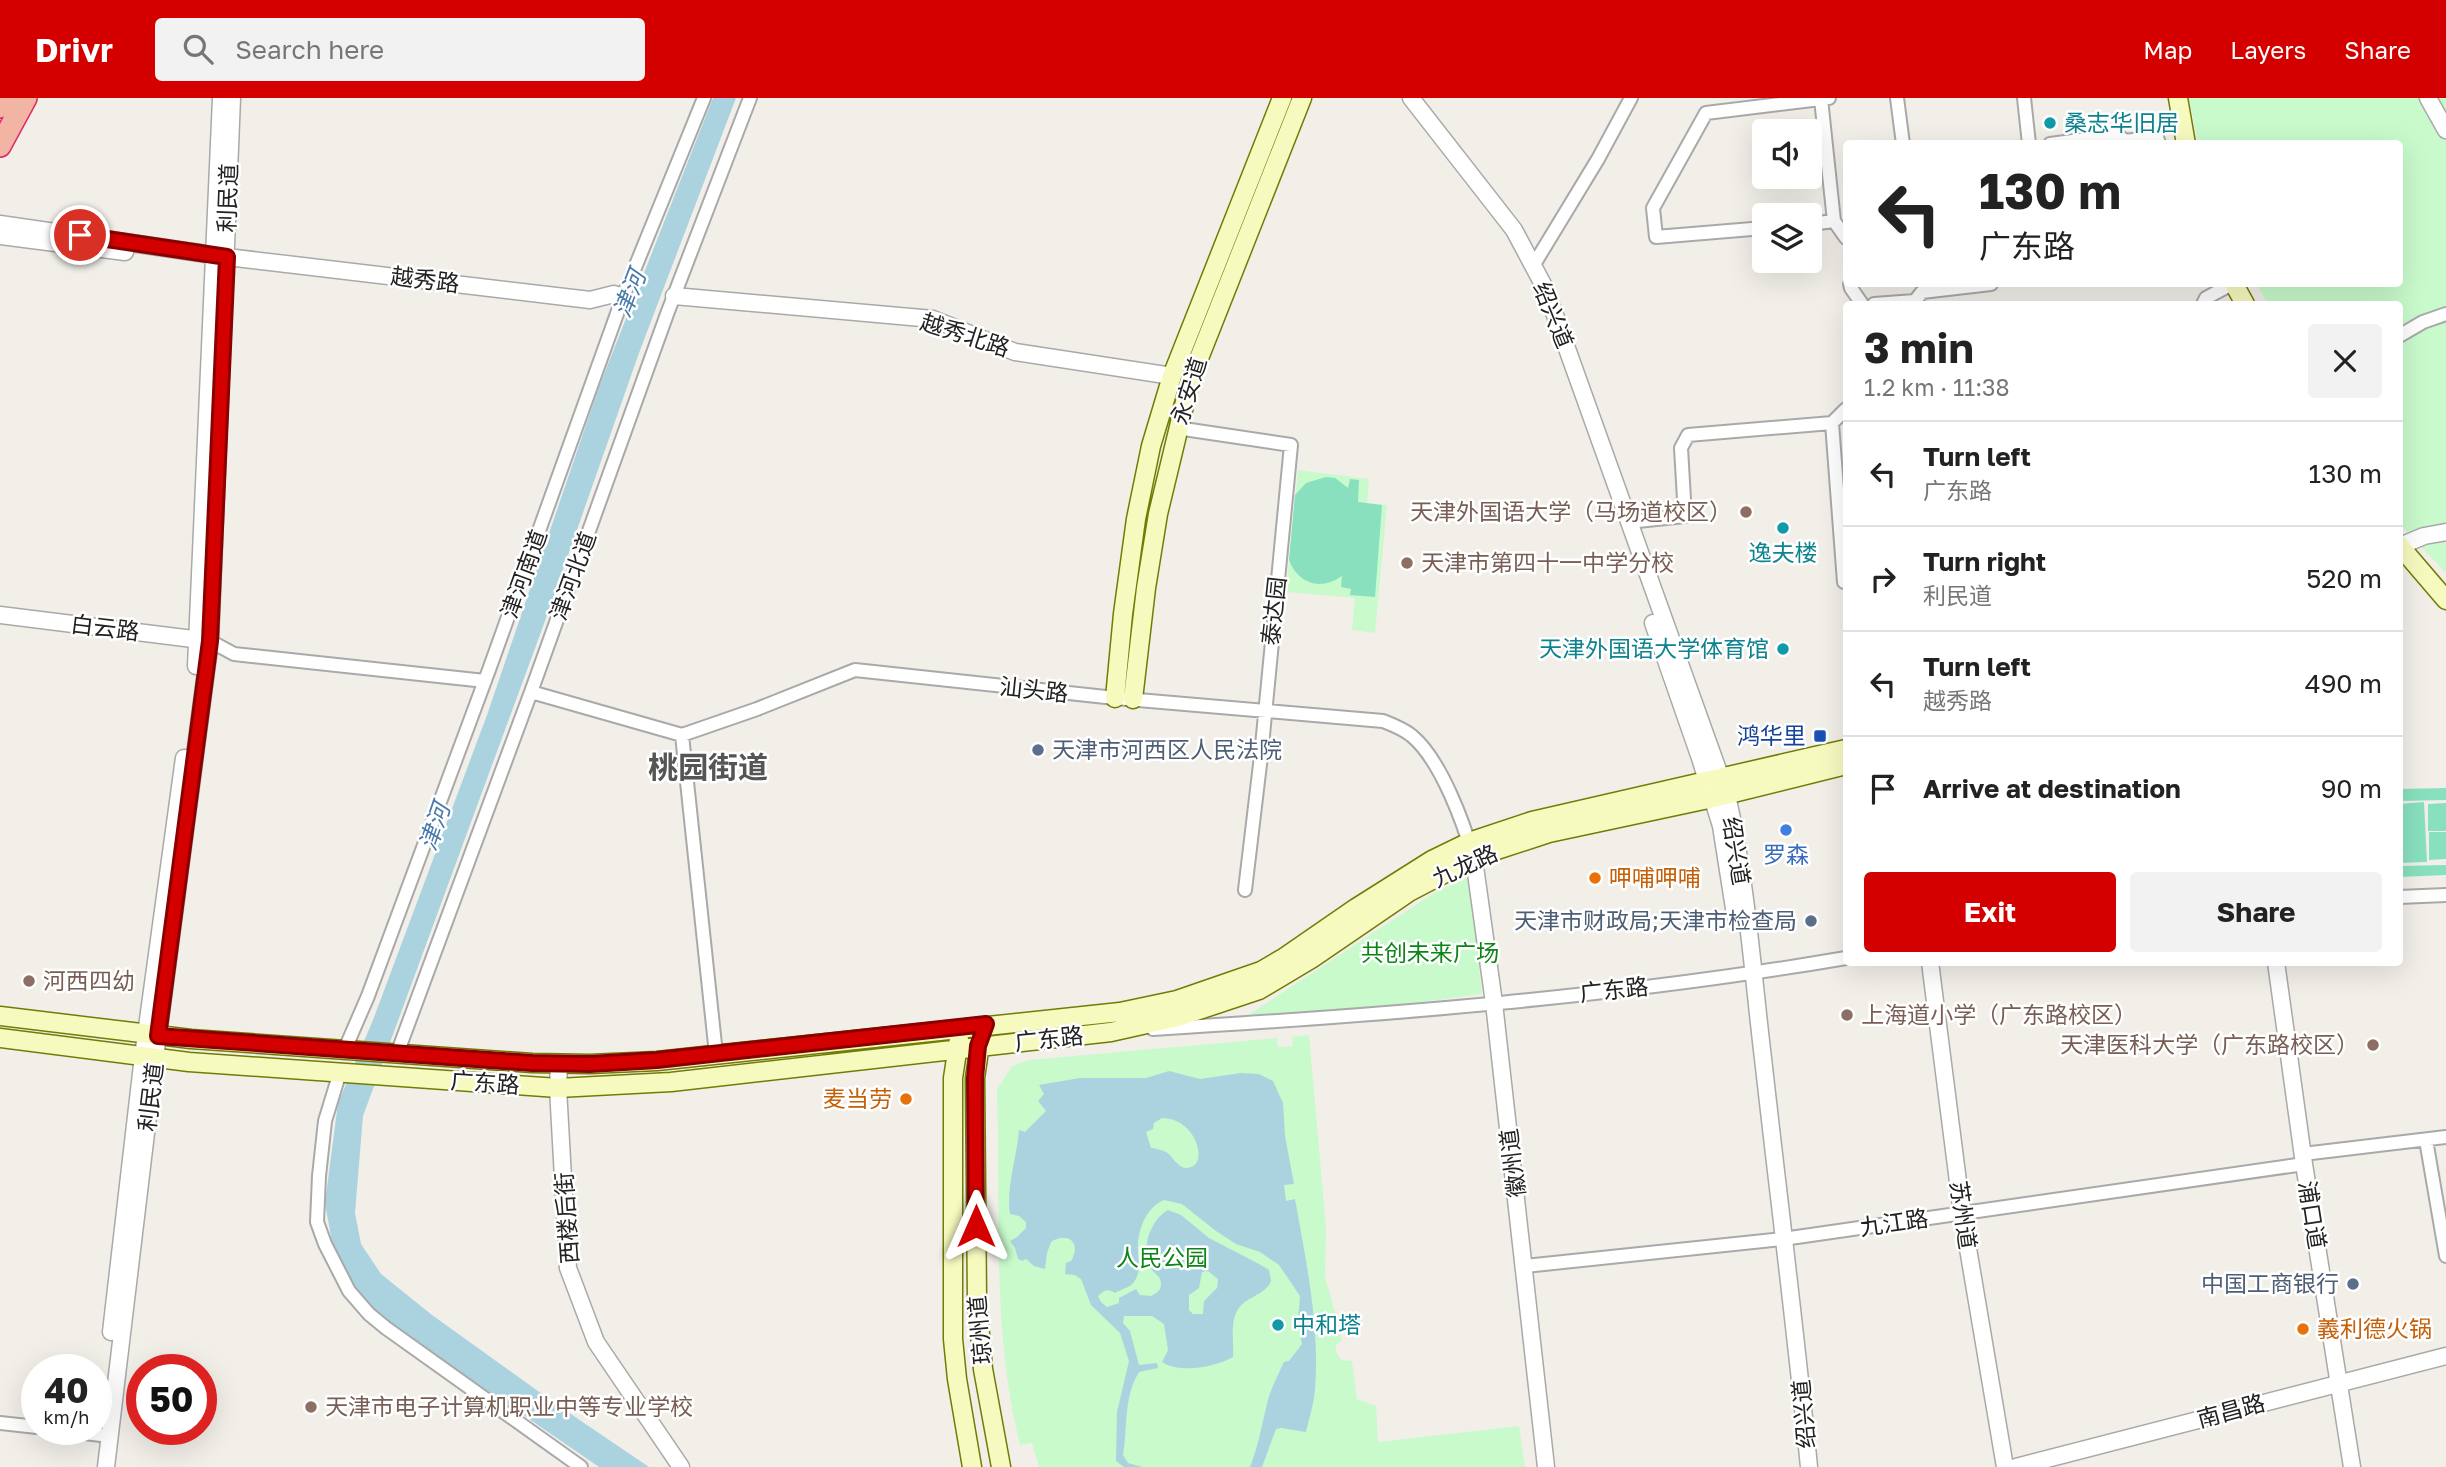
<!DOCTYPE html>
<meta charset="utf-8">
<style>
body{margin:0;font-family:"Golos Text","Noto Sans SC",sans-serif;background:#f2f2f2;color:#222;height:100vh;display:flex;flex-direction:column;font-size:26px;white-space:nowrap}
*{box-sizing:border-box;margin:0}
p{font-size:23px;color:#767676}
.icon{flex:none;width:38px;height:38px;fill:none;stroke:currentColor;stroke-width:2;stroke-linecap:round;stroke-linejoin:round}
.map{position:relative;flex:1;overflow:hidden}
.drawer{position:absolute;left:1843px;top:203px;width:560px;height:665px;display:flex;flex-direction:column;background:#fff;border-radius:7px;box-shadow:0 7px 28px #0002}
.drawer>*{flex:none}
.top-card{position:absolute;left:1843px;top:42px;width:560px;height:147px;border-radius:7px;box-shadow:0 7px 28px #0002;background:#fff;color:#222;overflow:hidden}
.buttons{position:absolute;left:1752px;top:21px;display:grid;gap:14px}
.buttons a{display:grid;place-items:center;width:70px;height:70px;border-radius:7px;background:#fff;box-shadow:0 7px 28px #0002;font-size:35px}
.speed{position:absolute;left:21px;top:1256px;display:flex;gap:14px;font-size:35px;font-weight:700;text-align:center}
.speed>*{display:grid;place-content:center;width:91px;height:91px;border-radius:50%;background:#fff;box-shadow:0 7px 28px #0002;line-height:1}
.speed small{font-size:18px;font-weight:400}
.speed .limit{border:10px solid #d22;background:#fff;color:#111}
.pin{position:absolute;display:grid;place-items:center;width:60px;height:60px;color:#fff;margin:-30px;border:4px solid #fff;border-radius:50%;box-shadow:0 2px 7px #0007}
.me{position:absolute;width:77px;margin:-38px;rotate:0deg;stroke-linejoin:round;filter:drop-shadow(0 0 5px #0008)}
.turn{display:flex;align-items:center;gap:24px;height:147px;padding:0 21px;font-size:32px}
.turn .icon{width:91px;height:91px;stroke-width:2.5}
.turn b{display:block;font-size:49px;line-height:60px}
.round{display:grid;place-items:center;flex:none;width:74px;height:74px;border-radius:7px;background:#f2f2f2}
.summary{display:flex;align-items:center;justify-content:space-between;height:119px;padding:0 21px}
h1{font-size:42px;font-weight:700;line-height:52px}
.primary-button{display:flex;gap:14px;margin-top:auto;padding:14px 21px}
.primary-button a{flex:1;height:80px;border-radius:7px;background:#d40000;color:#fff;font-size:28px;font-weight:700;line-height:80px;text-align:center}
.primary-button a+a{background:#f2f2f2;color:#222}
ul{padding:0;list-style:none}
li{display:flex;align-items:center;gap:21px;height:105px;padding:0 21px;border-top:2px solid #e0e0e0}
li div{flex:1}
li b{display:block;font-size:26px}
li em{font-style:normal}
header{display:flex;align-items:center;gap:42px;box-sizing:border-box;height:98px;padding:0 35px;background:#d40000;color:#fff}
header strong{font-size:33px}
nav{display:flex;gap:38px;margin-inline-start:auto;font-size:24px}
.search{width:490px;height:63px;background:#f2f2f2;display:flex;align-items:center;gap:18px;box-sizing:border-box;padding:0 24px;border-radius:7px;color:#767676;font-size:26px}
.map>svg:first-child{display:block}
</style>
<header>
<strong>Drivr</strong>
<div class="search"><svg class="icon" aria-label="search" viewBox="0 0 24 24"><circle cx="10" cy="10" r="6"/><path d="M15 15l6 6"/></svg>Search here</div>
<nav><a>Map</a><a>Layers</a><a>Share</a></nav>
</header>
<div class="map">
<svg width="2446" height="1369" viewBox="0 0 2446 1369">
<rect width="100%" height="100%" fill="#f2efe9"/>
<path fill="#c8facc" d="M 2189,0 L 2446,0 L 2446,475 L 2407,434 L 2399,423 L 2399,206 L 2267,206 L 2257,186 L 2399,186 L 2399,46 L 2198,45 Z
M 1298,372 L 1369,381 L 1367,405 L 1387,407 L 1375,535 L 1352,532 L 1355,500 L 1286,494 Z
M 1469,779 L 1482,896 L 1337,915 L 1247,918 L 1434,795 Z
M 1309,937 L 1326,1130 L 1325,1178 L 1342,1242 L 1336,1247 L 1336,1254 L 1341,1262 L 1352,1263 L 1357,1301 L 1376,1308 L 1378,1344 L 1519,1328 L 1525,1369 L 1039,1369 L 1032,1345 L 1020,1347 C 991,1231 1001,1111 997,992 L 1012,968 L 1029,962 L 1277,940 L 1278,949 L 1293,948 L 1292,939 Z"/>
<path fill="#88e0be" d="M 1326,379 L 1335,380 L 1348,390 L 1350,381 L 1359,382 L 1358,404 L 1382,407 L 1375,499 L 1350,497 L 1351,491 L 1341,489 L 1342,478 C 1321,493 1298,486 1289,462 L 1295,397 L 1306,385 Z
M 2446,690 L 2446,702 L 2399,703 L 2399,691 Z
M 2424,704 L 2427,764 L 2399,765 L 2399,706 Z
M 2446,705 L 2446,733 L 2428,733 L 2428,706 Z
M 2429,734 L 2446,734 L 2446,761 L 2429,762 Z
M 2446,767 L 2446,777 L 2399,779 L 2399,768 Z"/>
<path fill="#aad3df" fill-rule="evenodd" d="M 713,0 L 736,0 L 639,255 L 545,523 L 363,1018 L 355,1115 L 361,1146 L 381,1176 L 432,1217 L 556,1306 L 649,1369 L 599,1369 L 382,1220 L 350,1185 L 332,1144 L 325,1105 L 338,1005 L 373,922 L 487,617 L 599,289 Z
M 1169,973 L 1200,981 L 1241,975 L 1259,976 L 1273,983 L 1283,1005 L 1285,1038 L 1294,1086 L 1284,1087 L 1286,1103 L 1295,1101 C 1306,1163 1320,1228 1315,1291 C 1314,1306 1309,1320 1306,1334 L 1281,1330 L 1276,1331 L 1262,1369 L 1250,1369 C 1258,1349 1261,1331 1266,1310 C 1269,1294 1277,1279 1284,1264 L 1289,1263 L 1302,1246 L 1298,1224 L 1300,1198 L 1279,1167 L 1260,1154 L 1236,1146 L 1216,1133 L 1182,1106 L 1164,1102 C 1147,1109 1138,1130 1138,1148 C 1137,1162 1143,1171 1134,1184 C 1131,1189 1120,1192 1115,1195 C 1107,1190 1104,1192 1098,1198 L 1101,1204 L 1107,1209 L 1119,1205 L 1119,1200 L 1136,1191 L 1140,1197 L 1151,1198 C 1157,1195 1161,1192 1161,1186 C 1161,1178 1156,1177 1152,1172 C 1139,1154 1150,1122 1168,1112 L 1181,1117 L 1209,1140 L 1259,1166 L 1269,1172 L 1271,1183 C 1265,1198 1245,1198 1237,1213 C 1230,1226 1234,1244 1233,1259 C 1215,1269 1180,1276 1162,1264 L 1168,1252 L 1164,1226 L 1152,1218 L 1124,1218 L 1123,1225 L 1130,1233 L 1139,1267 L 1157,1265 L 1158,1270 L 1139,1274 C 1123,1300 1128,1329 1123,1357 L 1128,1365 L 1142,1369 L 1124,1369 L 1116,1363 L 1117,1314 L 1129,1263 L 1120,1235 L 1091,1207 L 1081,1181 L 1075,1177 L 1065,1176 L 1066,1165 L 1071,1163 C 1082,1145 1068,1133 1051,1144 L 1047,1155 L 1045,1171 L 1034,1168 L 1026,1161 L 1022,1163 L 1018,1161 L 1015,1150 L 1010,1143 L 1017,1139 L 1026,1130 L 1026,1124 L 1019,1118 L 1010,1116 C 1006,1089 1017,1059 1019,1032 L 1025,1034 L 1046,1013 L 1038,1003 L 1044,996 L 1039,987 L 1080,980 L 1146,980 ZM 1162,1020 C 1197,1020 1210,1069 1187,1070 C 1178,1071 1173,1058 1166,1054 C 1161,1052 1155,1050 1151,1050 L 1146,1034 L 1153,1031 L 1154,1025 ZM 1208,1173 L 1218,1181 L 1217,1190 L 1204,1203 L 1203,1216 L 1193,1216 L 1189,1212 L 1189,1197 L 1199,1190 L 1202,1174 Z"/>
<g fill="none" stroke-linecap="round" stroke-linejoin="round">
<defs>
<path id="minor" d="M 1897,0 L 1903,46
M 2024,0 L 2029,46
M 1821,1 L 1834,123 L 1846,140
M 2050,46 L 2118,37 L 2125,43 L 2157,39 L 2159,46
M 1810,126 L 1834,123
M 1764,130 L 1656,139 L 1653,110 L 1706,15 L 1829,0
M 1533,168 L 1598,61 L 1631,0
M 1850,186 L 1851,190 L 1862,206
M 1874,206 L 1915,203 L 1922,194 L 1991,186
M 2203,206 L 2206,200 L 2232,186
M 2399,238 L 2423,224 L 2446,216
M 1832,325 L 1844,484
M 1177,330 L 1291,347 L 1261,658 L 1245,792
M 1628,424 L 1685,418 L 1681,350 L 1688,337 L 1832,325 L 1846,311
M 210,543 L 234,556 L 485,583
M 531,594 L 682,637 L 757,611 L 855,572 L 1115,600 L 1383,623 C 1393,627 1404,631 1412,638 C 1441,662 1464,726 1474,761
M 682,637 L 716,956
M 2399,799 L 2446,797
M 1153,931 C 1384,917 1618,899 1846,860
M 345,951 L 368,898 L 490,569 L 623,199 L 704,0
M 397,956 L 531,594 L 667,216 L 750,0
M 340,974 L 325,1023 L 319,1078 L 317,1124 L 325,1146 L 349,1193 L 369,1216 L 386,1230 L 581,1369
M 2426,1042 L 2446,1158
M 2303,1056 L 2446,1039
M 1525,1168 L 1783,1141 L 2304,1066
M 0,1325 L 37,1329
M 60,1332 L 109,1338"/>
<path id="tertiary" d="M 1411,0 L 1514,132 L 1546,192 L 1727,697 C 1747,786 1753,879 1764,969 C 1779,1103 1796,1235 1809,1369
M 2428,0 L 2446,32
M 0,126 L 227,159 L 590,202 L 614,196 L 623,199
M 0,138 L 125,154
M 674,198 L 933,221 L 1015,254 L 1172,278
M 2400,448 L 2424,438 L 2446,434
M 0,517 L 209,543
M 1653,525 L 1700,660 L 1721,728 L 1736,823
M 196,568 L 221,0
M 1474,761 L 1494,905 L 1546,1369
M 1930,864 L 1962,1115 L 2005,1369
M 2276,864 L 2304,1066 L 2352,1369
M 559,966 L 558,990 L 568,1170 L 596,1244 L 681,1369
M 111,1234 L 143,958 L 184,660
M 106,1369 L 155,960 L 210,543 L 232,0
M 2016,1369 L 2446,1258"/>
<path id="secondary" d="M 2178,0 L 2186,46
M 2234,186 L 2245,206
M 2399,447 L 2446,502
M 1115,600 L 1123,516 L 1136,421 L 1151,348 L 1172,278 L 1282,0
M 1133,601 L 1146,490 L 1158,416 L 1190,283 L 1302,0
M 0,918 L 191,941 L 532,965 L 590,966 L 657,963 L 1120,914 L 1177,902 L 1261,873 L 1285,859 L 1356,810 L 1432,762 L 1469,744 L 1532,723 L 1846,651
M 981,939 L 975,980 L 977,1202 L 983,1271 L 1001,1369
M 0,940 L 189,964 L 558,990 L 671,984 L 1111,934 L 1178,919 L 1259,892 L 1311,861 L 1409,794 L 1457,769 L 1497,752 L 1549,735 L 1713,700 L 1846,667
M 959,941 L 953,980 L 953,1241 L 957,1281 L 972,1369"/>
<path id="trunk" d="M 0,9 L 5,0
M 0,48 L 26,0"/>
</defs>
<use href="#minor" stroke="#a9a9a9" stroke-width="16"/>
<use href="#tertiary" stroke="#a9a9a9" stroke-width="19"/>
<use href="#secondary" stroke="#707d05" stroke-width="21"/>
<use href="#trunk" stroke="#dc2a67" stroke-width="24"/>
<use href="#minor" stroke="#fff" stroke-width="12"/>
<use href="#tertiary" stroke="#fff" stroke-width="16"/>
<use href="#secondary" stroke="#f7fabf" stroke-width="18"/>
<use href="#trunk" stroke="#f2b4a3" stroke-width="21"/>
</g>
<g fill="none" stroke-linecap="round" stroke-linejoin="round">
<defs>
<path id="route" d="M 80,137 L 227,159 L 210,543 L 158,938 L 532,965 L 590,966 L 657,962 L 986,926 L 978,948 L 975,980 L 976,1128"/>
</defs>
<use href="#route" stroke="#8a0000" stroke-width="18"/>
<use href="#route" stroke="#d40000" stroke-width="12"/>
</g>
<g fill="#0f9aa8" stroke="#fff" stroke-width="2.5">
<circle cx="2050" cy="25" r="7"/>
<circle cx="1783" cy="430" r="7"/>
<circle cx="1783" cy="551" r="7"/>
<circle cx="1278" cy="1227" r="7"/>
</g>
<g fill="#8d6e63" stroke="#fff" stroke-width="2.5">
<circle cx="1746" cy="414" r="7"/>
<circle cx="1407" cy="465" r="7"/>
<circle cx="29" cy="883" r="7"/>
<circle cx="1847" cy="917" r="7"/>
<circle cx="2373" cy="947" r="7"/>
<circle cx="311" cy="1309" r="7"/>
</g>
<rect fill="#1a4fb4" stroke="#fff" stroke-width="2.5" x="1813" y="631" width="14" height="14" rx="3.5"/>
<g fill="#5c6f8a" stroke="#fff" stroke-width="2.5">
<circle cx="1038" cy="652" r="7"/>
<circle cx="1811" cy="823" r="7"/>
<circle cx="2353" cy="1186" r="7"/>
</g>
<circle fill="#3f7fe0" stroke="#fff" stroke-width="2.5" cx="1786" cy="732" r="7"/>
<g fill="#e8710a" stroke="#fff" stroke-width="2.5">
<circle cx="1595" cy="780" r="7"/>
<circle cx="906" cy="1001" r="7"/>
<circle cx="2303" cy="1231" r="7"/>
</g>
<g text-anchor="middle" stroke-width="5" stroke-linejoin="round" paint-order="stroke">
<g font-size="23" fill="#0d838f" stroke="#fff" text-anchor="start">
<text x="2064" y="33">桑志华旧居</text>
<text x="1783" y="463" text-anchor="middle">逸夫楼</text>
<text x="1769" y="559" text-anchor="end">天津外国语大学体育馆</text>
<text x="1292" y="1235">中和塔</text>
</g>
<g font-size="23" fill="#222" stroke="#fff">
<text transform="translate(228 100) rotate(-88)" y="8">利民道</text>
<text transform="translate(425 182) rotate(7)" y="8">越秀路</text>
<text transform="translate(1553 217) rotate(68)" y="8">绍兴道</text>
<text transform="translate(965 237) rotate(18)" y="8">越秀北路</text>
<text transform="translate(1189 293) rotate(-73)" y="8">永安道</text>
<text transform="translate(524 476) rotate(-70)" y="8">津河南道</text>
<text transform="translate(573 478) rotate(-70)" y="8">津河北道</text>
<text transform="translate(1274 513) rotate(-84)" y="8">泰达园</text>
<text transform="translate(105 530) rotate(7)" y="8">白云路</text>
<text transform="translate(1034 592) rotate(6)" y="8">汕头路</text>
<text transform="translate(1736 753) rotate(81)" y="8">绍兴道</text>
<text transform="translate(1465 768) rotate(-25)" y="8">九龙路</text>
<text transform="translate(1614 892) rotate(-6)" y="8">广东路</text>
<text transform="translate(1049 941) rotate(-6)" y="8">广东路</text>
<text transform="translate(485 985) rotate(4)" y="8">广东路</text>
<text transform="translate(151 999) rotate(-83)" y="8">利民道</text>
<text transform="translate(1513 1065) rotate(-97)" y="8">徽州道</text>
<text transform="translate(1963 1117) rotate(82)" y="8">苏州道</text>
<text transform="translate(2312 1117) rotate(81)" y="8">浦口道</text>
<text transform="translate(567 1120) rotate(-94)" y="8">西楼后街</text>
<text transform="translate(1894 1125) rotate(-8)" y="8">九江路</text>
<text transform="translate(980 1232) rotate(-95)" y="8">琼州道</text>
<text transform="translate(2231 1313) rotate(-15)" y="8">南昌路</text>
<text transform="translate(1804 1316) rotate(-95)" y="8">绍兴道</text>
</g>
<g font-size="23" fill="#785e54" stroke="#fff" text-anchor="start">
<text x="1732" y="422" text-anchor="end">天津外国语大学（马场道校区）</text>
<text x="1421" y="473">天津市第四十一中学分校</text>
<text x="43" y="891">河西四幼</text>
<text x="1861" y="925">上海道小学（广东路校区）</text>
<text x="2359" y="955" text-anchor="end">天津医科大学（广东路校区）</text>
<text x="325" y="1317">天津市电子计算机职业中等专业学校</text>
</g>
<g font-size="23" fill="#164399" stroke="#fff" text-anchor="end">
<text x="1806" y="646">鸿华里</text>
</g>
<g font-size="23" fill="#4e5e75" stroke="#fff" text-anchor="end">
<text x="1052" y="660" text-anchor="start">天津市河西区人民法院</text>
<text x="1797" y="831">天津市财政局;天津市检查局</text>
<text x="2339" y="1194">中国工商银行</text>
</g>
<g font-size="23" fill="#366cbe" stroke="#fff">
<text x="1786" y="765">罗森</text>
</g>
<g font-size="23" fill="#c56008" stroke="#fff" text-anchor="start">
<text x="1609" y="788">呷哺呷哺</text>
<text x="892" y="1009" text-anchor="end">麦当劳</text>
<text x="2317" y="1239">義利德火锅</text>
</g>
<g font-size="23" fill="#0c8416" stroke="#fff">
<text x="1430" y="863">共创未来广场</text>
<text x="1162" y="1168">人民公园</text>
</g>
<g font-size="24" font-style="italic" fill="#4a7aab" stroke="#fff">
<text transform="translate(630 196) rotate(-69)" y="8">津河</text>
<text transform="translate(435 729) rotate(-71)" y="8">津河</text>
</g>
<g font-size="30" font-weight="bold" fill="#555" stroke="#fff">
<text x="708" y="680">桃园街道</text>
</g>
</g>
</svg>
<div class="buttons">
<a><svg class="icon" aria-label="sound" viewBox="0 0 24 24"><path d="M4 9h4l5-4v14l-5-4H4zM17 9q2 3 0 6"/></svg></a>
<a><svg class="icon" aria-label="layers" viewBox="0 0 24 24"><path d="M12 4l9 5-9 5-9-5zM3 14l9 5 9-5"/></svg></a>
</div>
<div class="speed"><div>40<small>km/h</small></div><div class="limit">50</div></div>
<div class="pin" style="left:80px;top:137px;background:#d93025"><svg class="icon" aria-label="arrive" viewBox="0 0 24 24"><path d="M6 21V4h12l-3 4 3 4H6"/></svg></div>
<svg class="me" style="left:976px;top:1128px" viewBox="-20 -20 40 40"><path d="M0-17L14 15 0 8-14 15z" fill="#d40000" stroke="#fff" stroke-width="4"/></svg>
<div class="top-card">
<div class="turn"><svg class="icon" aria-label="left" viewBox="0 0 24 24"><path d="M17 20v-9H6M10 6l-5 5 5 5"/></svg><div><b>130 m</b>广东路</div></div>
</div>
<section class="drawer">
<div class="summary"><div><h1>3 min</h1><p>1.2 km · 11:38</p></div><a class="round"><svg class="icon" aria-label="close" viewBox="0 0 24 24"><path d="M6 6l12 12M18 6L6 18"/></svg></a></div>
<ul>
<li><svg class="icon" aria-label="left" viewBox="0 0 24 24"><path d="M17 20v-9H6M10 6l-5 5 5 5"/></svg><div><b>Turn left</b><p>广东路</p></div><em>130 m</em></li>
<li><svg class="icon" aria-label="right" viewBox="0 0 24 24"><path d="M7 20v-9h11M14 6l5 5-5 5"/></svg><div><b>Turn right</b><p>利民道</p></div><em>520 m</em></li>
<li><svg class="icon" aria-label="left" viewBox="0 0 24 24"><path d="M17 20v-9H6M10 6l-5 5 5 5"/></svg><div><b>Turn left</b><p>越秀路</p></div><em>490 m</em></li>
<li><svg class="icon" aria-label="arrive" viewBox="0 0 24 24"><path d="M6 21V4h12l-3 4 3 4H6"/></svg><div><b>Arrive at destination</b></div><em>90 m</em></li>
</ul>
<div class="primary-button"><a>Exit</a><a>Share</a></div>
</section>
</div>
